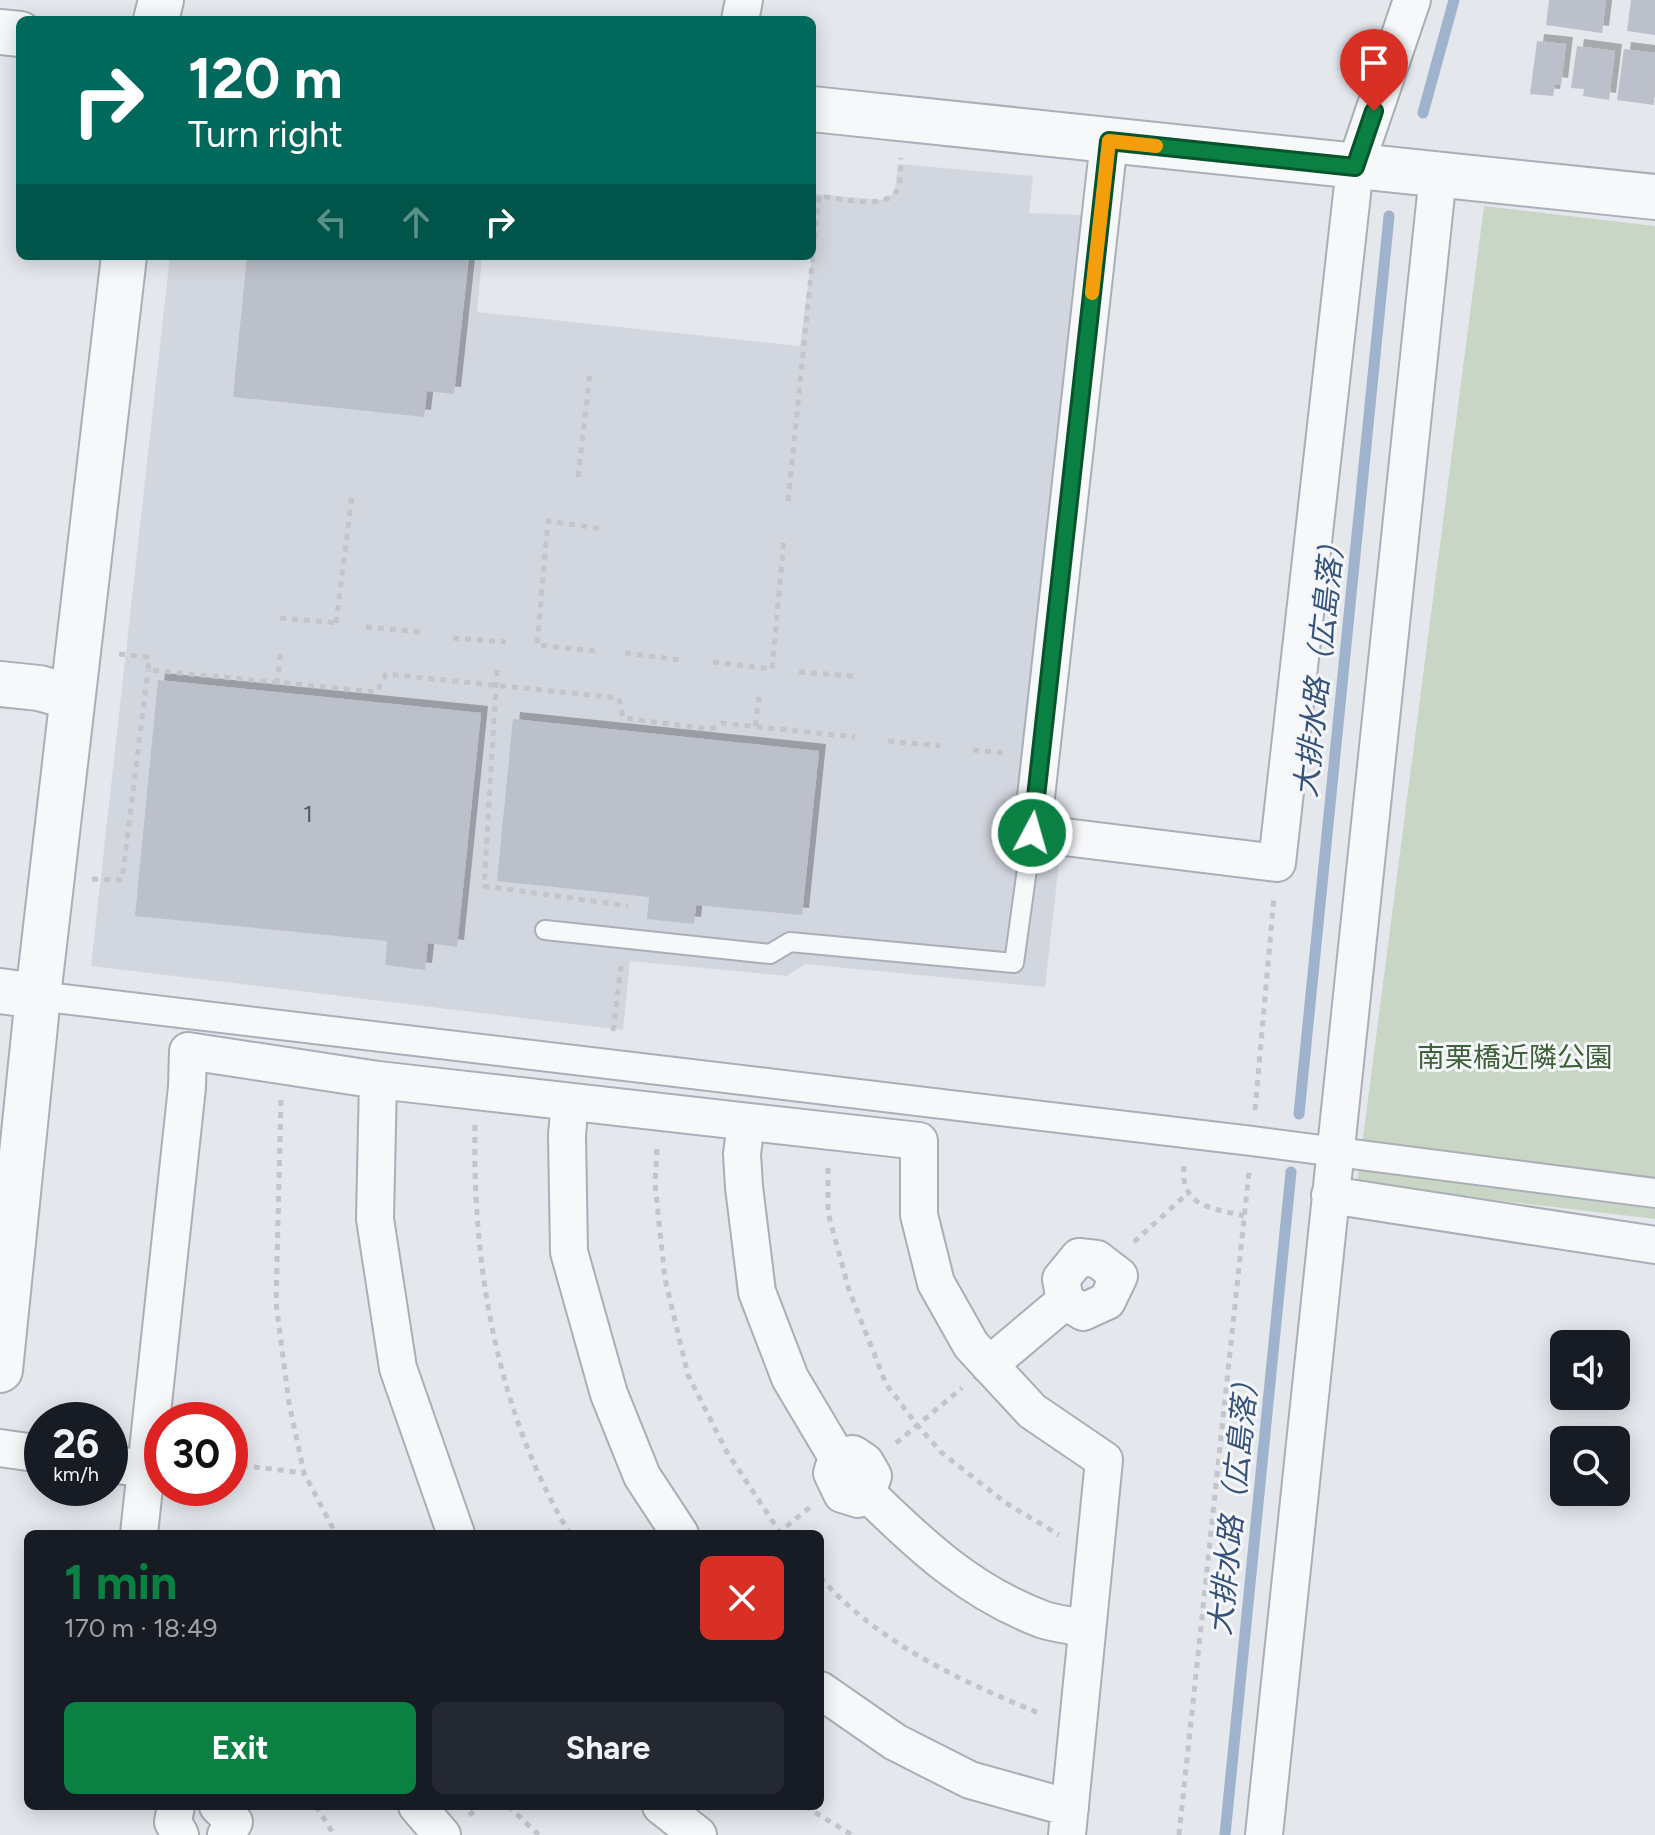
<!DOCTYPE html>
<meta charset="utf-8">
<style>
body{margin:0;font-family:Figtree,"Noto Sans JP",sans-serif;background:#242831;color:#f1f3f6;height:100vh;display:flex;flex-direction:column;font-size:30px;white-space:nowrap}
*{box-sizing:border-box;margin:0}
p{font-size:26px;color:#9ea1a6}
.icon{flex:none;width:44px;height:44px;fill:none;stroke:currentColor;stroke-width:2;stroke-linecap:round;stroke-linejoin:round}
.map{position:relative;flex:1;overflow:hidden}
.details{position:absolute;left:24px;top:1530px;width:800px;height:280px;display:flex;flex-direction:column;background:#171b24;border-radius:12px;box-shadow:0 4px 20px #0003}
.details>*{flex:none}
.guide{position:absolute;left:16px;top:16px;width:800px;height:244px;border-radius:12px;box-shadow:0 4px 20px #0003;background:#00695c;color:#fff;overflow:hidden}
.fabs{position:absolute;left:1550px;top:1330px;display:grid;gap:16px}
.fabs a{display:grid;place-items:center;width:80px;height:80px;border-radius:12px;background:#171b24;box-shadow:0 4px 20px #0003;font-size:40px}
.speed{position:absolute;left:24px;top:1402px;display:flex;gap:16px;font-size:40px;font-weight:700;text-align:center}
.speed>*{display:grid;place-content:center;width:104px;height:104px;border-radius:50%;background:#171b24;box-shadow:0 4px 20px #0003;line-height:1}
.speed small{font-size:20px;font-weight:400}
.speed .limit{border:12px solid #d22;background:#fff;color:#111}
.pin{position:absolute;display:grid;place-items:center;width:68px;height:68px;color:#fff;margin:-82px -34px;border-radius:50% 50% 50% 0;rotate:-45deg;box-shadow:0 0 8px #0007}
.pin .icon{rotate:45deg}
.me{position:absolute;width:88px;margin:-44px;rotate:6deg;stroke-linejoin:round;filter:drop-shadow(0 0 6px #0008)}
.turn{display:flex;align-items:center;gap:28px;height:168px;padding:0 40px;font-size:36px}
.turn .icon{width:104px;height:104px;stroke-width:2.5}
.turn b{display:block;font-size:56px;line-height:68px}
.lanes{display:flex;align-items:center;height:76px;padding:0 40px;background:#0003;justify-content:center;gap:40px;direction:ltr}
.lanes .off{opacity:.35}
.round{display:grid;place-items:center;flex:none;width:84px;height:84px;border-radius:12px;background:#242831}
.head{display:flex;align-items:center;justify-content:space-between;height:136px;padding:0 40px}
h1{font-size:48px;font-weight:700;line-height:60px;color:#0b8043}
.action{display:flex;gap:16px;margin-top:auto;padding:16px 40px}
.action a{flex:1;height:92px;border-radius:12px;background:#0b8043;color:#fff;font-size:32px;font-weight:700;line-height:92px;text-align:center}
.action a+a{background:#242831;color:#f1f3f6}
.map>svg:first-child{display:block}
</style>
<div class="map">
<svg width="1655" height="1835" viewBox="0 0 1655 1835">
<defs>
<filter id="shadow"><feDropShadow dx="7" dy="-7" stdDeviation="0" flood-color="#0004"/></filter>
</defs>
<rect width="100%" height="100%" fill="#e4e7ec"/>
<path fill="#d2d6de" d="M 898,164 L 1033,176 L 1029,213 L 1082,215 L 1017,848 L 1060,854 L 1045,987 L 805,964 L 787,976 L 630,961 L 623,1030 L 91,966 L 170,256 L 482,256 L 477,312 L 800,346 L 812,256 L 816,194 L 882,200 L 893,194 L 895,189 Z"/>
<path fill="#c9d6c5" d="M 1484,206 L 1655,226 L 1655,1219 L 1357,1184 Z"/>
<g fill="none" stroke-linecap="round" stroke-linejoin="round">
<path stroke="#9fb4cc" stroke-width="11" d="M 1423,113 L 1454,0
M 1299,1114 L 1389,216
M 1225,1835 L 1291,1172"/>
</g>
<path fill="#bbc0ca" filter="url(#shadow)" d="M 1549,0 L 1606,0 L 1602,33 L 1546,25 Z
M 1631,0 L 1655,0 L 1655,35 L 1627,31 Z
M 1537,41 L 1566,44 L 1561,85 L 1555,84 L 1553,96 L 1530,94 Z
M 1577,46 L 1615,51 L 1609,100 L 1583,96 L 1584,89 L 1571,88 Z
M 1624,49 L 1655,53 L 1654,105 L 1617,100 Z
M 247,256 L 469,256 L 454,394 L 427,391 L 424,417 L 233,397 Z
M 158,680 L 481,713 L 457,947 L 428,943 L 425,970 L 385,965 L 387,941 L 135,916 Z
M 513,719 L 819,751 L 802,915 L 696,905 L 694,924 L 647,919 L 649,897 L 497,881 Z"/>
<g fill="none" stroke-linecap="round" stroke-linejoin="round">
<defs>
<path id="service" d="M 545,930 L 770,954 L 790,942 L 1014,963 L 1032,833"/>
<path id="pedestrian" d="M 38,996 L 1252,1141 L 1655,1193"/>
<path id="minor" d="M 740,20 L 744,0
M 1109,141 L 1032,833 L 1277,863 L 1355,167 L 1412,0
M 378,1080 L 375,1219 L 398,1368 L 456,1534
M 570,1102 L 567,1135 L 569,1252 L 609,1394 L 642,1476 L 680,1534
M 746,1122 L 742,1154 L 744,1187 L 757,1292 L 790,1378 L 837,1457 L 832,1473 L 842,1494 L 858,1499 L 867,1493 L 873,1476 L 865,1462 L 853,1454 L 837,1457
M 1330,1195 L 1655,1245
M 1079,1257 L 1097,1259 L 1119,1276 L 1107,1301 L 1083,1312 L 1065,1301 L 1061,1279 Z
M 989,1365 L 1065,1301
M 0,1448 L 42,1454
M 110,1464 L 146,1469
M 867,1493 C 921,1546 971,1593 1044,1620 C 1057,1624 1073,1626 1087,1628
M 139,1534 L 187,1087 L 188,1051 L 378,1080 L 919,1141 L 919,1215 L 936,1283 L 971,1345 L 1032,1411 L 1104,1460 L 1067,1835
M 820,1690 L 895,1742 L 970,1780 L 1070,1808
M 176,1806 L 173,1822 L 180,1835
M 218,1806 L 234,1822 L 226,1835
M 417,1806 L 442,1835
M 661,1806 L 698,1835
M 1264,1835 L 1438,175"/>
<path id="tertiary" d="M 156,20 L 161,0
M 0,32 L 20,34
M 812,109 L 1655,197
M 0,684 L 39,688 L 72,697
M 0,991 L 38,996
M 0,1370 L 38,996 L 124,256"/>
</defs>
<use href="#service" stroke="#a9aeb7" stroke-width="22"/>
<use href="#pedestrian" stroke="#a9aeb7" stroke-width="32"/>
<use href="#minor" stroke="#a9aeb7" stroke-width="40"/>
<use href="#tertiary" stroke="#a9aeb7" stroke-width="48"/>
<path stroke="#c2c5cb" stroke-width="5" stroke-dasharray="6 6" stroke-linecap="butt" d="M 578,477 L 590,373
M 788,501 L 819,196 C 838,198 888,211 897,190 C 902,181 900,169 901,158
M 280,618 L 338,623
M 336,623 L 352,496
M 366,627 L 421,632
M 453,638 L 506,642
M 595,651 L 537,645 L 548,521 L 603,529
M 625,653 L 680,660
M 119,654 L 149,657 L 148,670 L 377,692 L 386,674 L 619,698 L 623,718 L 711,729 L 722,723 L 855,737
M 713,662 L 772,669 L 784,540
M 497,670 L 484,886 L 628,906
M 799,672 L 853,676
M 277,684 L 281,649
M 755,726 L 759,697
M 888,741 L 940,746
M 973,750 L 1004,753
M 92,879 L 122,880 L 148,670
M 613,1031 L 621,966
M 281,1100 L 276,1303 L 289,1403 L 304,1473 L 336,1534
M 1255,1110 L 1274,897
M 475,1125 C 472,1265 497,1413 570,1534
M 657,1149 L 655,1184 L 665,1279 L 688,1375 L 727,1452 L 781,1534
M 1184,1166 C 1180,1207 1212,1208 1244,1216
M 828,1168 L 828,1213 L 849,1290 L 886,1384 L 917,1425 L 942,1453 L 1006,1503 L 1059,1535
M 1134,1242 L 1188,1193
M 896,1443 L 962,1388
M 230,1464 L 304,1473
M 777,1534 L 810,1507
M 820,1577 C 879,1644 961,1681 1041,1714
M 316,1806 L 334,1835
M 508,1806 L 539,1835
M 805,1806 L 852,1835
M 469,1815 L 481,1806
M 1179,1835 L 1249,1172"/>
<use href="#service" stroke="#f7f8fa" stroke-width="18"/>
<use href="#pedestrian" stroke="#f7f8fa" stroke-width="28"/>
<use href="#minor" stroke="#f7f8fa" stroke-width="36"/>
<use href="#tertiary" stroke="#f7f8fa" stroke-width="44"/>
</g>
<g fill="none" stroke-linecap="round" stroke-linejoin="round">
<defs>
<path id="route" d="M 1032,833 L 1109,141 L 1355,167 L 1374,111"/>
</defs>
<use href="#route" stroke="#07532c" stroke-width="20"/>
<use href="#route" stroke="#0b8043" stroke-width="14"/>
<path stroke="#f59e0b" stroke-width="14" d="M 1092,293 L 1109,141 L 1156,146"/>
</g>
<g text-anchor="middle" stroke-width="6" stroke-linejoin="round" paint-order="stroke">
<g font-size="24" fill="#4f5766">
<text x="308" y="822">1</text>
</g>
<g font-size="28" fill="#3f6138" stroke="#f4f6f9">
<text x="1515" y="1067">南栗橋近隣公園</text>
</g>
<g font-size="30" font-style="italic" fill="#34527a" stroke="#f4f6f9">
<text transform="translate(1320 663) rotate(-84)" y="10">大排水路（広島落）</text>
<text transform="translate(1234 1501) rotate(-84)" y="10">大排水路（広島落）</text>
</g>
</g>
</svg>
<div class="fabs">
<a><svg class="icon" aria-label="sound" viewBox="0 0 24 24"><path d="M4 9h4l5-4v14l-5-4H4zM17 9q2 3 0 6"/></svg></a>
<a><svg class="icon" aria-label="search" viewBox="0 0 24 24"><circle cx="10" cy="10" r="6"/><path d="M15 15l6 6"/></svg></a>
</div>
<div class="speed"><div>26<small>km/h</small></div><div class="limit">30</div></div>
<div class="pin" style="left:1374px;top:111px;background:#d93025"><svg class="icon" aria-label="arrive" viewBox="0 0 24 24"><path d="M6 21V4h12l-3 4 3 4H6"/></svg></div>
<svg class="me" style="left:1032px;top:833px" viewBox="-20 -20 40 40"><circle r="17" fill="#0b8043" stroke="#fff" stroke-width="3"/><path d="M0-11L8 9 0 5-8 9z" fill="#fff"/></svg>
<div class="guide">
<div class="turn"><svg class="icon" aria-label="right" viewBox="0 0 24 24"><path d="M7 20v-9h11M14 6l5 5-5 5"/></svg><div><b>120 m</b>Turn right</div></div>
<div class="lanes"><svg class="icon off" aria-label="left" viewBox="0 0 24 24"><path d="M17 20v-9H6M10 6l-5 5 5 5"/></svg><svg class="icon off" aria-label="ahead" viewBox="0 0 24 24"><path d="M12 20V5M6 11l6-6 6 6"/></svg><svg class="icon" aria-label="right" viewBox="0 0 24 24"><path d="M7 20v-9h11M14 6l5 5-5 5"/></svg></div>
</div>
<section class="details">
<div class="head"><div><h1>1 min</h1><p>170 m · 18:49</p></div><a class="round" style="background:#d93025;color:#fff"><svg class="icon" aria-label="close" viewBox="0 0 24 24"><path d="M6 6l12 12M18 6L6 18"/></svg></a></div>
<div class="action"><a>Exit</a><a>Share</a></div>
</section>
</div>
